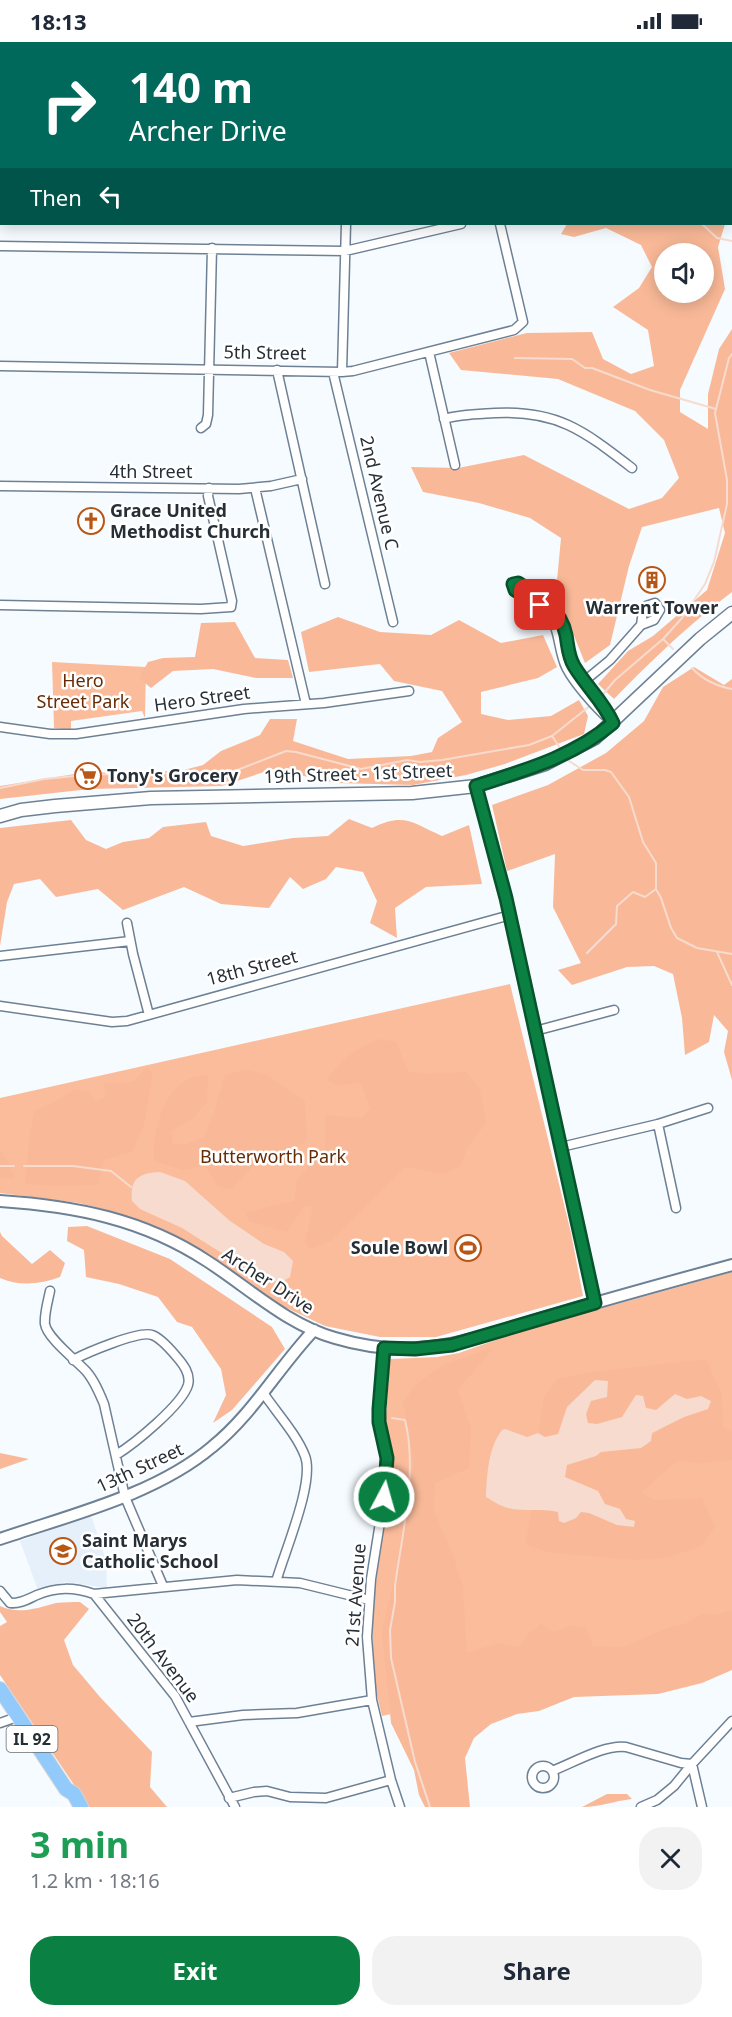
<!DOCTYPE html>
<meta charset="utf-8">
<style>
body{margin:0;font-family:"Noto Sans",sans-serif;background:#f2f2f3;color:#1f2937;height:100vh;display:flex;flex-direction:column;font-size:22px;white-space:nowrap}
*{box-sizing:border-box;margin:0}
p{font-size:20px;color:#747a83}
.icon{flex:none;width:33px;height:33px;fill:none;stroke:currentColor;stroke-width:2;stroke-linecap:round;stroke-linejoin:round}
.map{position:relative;height:1765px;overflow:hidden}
.side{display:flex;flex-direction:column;background:#fff;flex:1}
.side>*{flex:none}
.hud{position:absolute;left:0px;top:0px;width:732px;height:183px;box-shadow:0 3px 15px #0003;background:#00695c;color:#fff;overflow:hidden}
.controls{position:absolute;left:654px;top:201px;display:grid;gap:12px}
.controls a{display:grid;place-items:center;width:60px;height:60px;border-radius:50%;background:#fff;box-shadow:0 3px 15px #0003;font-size:30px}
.pin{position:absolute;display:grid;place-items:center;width:51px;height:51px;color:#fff;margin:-26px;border-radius:12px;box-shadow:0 3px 9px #0006}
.me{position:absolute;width:66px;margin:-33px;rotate:6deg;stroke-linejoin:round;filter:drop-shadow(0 0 4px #0008)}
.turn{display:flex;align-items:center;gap:21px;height:126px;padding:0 30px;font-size:27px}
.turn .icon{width:78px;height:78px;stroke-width:2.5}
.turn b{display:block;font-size:42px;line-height:51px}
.then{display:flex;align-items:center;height:57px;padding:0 30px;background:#0003;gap:12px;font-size:22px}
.round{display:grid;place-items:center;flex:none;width:63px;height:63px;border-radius:24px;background:#f2f2f3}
.head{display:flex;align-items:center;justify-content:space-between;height:102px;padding:0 30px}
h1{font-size:36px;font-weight:700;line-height:45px;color:#1e9e55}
.primary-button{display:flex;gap:12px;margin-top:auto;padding:12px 30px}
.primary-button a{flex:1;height:69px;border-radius:24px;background:#0b8043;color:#fff;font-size:24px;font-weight:700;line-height:69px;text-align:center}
.primary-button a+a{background:#f2f2f3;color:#1f2937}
.status{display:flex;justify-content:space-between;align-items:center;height:42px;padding:0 30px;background:#fff;direction:ltr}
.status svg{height:16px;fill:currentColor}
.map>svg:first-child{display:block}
</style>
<div class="status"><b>18:13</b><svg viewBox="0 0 49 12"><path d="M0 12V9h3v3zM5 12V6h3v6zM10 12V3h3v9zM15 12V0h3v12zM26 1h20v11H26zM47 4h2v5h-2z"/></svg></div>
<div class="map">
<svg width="732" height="1765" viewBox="0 0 732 1765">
<rect width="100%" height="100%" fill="#f6fbff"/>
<path fill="#e5f0fb" d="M 91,1473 L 106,1518 L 107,1546 L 65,1540 L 38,1548 L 20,1499 Z"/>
<path fill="#fbbc9c" d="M 52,620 L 146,625 L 145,676 L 142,669 L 71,679 L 71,688 L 54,686 Z
M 510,942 L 571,1191 L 583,1254 L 436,1295 L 380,1295 L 325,1284 L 276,1261 L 221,1221 L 169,1191 L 144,1180 L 103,1167 L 79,1161 L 0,1151 L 0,1056 Z
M 732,1230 L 732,1588 L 559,1636 L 382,1674 L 373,1637 L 372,1566 L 390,1418 L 389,1404 L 385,1390 L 390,1317 L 437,1315 L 459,1311 L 524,1288 Z"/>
<path fill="#f9b998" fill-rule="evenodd" d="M 567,182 L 725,182 L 718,205 L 725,247 L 680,348 L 680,370 L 708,387 L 708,352 L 719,307 L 732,287 L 732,550 C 689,582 651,619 614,657 L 598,642 L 628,609 L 653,594 L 707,548 L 725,491 L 719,466 L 642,485 L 629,524 L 610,603 L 585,621 L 556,549 L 561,496 L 530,476 L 479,461 L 423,450 L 411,425 L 458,426 L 524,413 L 629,467 L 662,456 L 679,436 L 664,398 L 635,369 L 558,337 L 461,328 L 449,311 L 527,291 L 592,290 L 603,317 L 631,332 L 654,324 L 648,288 L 613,265 L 639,246 L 652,225 L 641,203 L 606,186 L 574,195 L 561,192 ZM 664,212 L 704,212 L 704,250 L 664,250 Z
M 338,575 L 380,590 L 431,593 L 459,578 L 501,601 L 543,593 L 557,625 L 538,636 L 481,650 L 481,672 L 508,678 L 551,674 L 579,658 L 588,674 L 584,692 L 505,722 L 466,733 L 413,743 L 335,741 L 273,727 L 222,744 L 90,747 L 0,757 L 0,744 L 81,731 L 180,729 L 203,723 L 221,709 L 260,693 L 270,677 L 297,677 L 293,699 L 348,717 L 411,714 L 432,710 L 438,696 L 462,680 L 442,649 L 394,639 L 380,622 L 309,630 L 301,590 Z
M 235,580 L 255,616 L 288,618 L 293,636 L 256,636 L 213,627 L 173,629 L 151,646 L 139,636 L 148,620 L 163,616 L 195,615 L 201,581 Z
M 694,625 L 724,643 L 732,637 L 732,1038 L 724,1010 L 728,989 L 714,973 L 709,1000 L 685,1013 L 682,976 L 673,932 L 654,924 L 627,925 L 572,943 L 558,928 L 581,921 L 553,865 L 555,812 L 507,829 L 492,763 L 548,743 L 606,711 L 644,679 L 663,645 Z
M 349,777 L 372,786 C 405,770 412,781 442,794 L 469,783 L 482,842 L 426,845 L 395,866 L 397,896 L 370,881 L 377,859 L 363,830 L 336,825 L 326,837 L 303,847 L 290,835 L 269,866 L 221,862 L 184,845 L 123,868 L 98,847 L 56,855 L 40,837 L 14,842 L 7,860 L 0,904 L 0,786 L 71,778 L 86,798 L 106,807 L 123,800 L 149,796 L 163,785 L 206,780 L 211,794 L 243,804 L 293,796 L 328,794 Z
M 380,997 L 396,1000 L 408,1029 L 426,1032 L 466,1030 L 480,1046 L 486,1081 L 468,1105 L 460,1125 L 442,1132 L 406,1125 L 333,1198 L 309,1207 L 305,1199 L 313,1164 L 304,1164 L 287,1190 L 248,1179 L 246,1170 L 294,1159 L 297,1138 L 325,1105 L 325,1073 L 362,1076 L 370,1066 L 360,1040 L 338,1044 L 327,1038 C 343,1015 355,1007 380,997 Z
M 146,1026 L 153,1030 L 144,1084 L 132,1110 L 104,1118 L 98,1143 L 56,1144 L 25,1142 L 30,1089 L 35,1068 L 55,1060 L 75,1047 L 89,1049 L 95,1059 L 105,1056 L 104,1041 L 133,1040 Z
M 245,1027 L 266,1032 L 305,1059 L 307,1098 L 284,1113 L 270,1107 L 231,1147 L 218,1145 L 205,1124 L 183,1128 L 154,1119 C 151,1092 164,1044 194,1035 C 198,1034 203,1034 208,1033 L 207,1060 L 192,1077 L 171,1089 L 173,1103 L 187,1102 L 204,1095 L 215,1068 L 224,1034 Z
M 0,1108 L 7,1118 L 15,1137 L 0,1136 Z
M 87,1184 L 170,1217 L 272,1285 L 285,1307 L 232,1368 L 213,1381 L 226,1353 L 221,1327 L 192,1285 L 177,1280 L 158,1255 L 119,1242 L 86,1235 L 84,1208 L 67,1199 L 68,1185 Z
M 0,1190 L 2,1194 L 32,1222 L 50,1208 L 65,1221 L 60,1235 C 41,1242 20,1245 0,1236 Z
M 493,1305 C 483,1322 469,1333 458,1348 L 471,1387 L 469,1426 L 435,1441 L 434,1469 L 453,1513 L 463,1547 L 467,1611 L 499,1601 L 518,1605 L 531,1589 L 541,1582 L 554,1590 L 570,1584 L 586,1585 L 593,1604 L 623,1605 L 667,1586 L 684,1582 L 704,1571 L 716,1573 L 732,1568 L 732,1628 L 702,1641 L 658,1652 L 574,1655 L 539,1669 L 517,1672 L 491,1682 L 474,1696 L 465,1716 L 470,1765 L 425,1765 L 419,1753 L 414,1728 L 391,1681 L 382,1589 L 403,1500 L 414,1423 L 403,1361 L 415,1343 L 443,1323 Z
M 706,1317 L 722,1353 L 723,1385 L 732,1390 L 732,1418 L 701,1421 L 677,1419 L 642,1450 L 654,1458 L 702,1456 L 715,1485 L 702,1504 L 665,1516 L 635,1518 L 551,1511 L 525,1502 L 532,1467 L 545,1467 L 576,1476 L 581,1470 L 589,1471 L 617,1483 L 626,1477 L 620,1467 L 605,1462 L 598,1449 L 565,1435 L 567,1423 L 596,1414 L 601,1410 L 641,1406 C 660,1382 680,1377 707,1367 L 701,1354 L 687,1357 L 675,1352 L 656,1368 L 630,1360 L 622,1375 L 597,1382 L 588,1381 C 584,1368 593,1352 595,1338 L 567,1365 L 559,1392 L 545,1395 L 538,1391 L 544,1354 L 558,1337 L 591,1330 Z
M 0,1411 L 29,1417 L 0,1427 Z
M 80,1560 L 89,1567 L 64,1598 L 73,1623 L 100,1655 L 152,1710 L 150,1745 L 167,1765 L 89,1765 L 0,1633 L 0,1584 L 7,1580 L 0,1570 L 0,1564 C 19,1573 37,1566 56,1561 C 64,1560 72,1560 80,1560 Z
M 607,1752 L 627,1752 L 632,1757 C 614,1759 600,1765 582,1765 Z"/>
<path fill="#f6dbce" d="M 160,1130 L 185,1139 L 230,1179 L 264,1202 L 284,1210 L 293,1219 L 290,1235 L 282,1240 L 266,1239 L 182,1186 L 140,1167 L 132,1159 C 130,1137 138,1131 160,1130 Z
M 595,1338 L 608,1339 L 607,1355 L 591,1359 L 586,1372 L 588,1381 L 597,1382 L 622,1375 L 636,1353 L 643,1354 L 646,1366 L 656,1368 L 675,1352 L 687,1357 L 701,1354 L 711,1359 L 708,1367 L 684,1375 L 652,1391 L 651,1399 L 641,1406 L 601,1410 L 596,1414 L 567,1423 L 565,1435 L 598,1449 L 605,1462 L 620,1467 L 626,1477 L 635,1479 L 634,1485 L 617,1483 L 589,1471 L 581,1470 L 576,1476 L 564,1481 L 559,1479 L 558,1470 C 542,1466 525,1470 508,1466 C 500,1464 493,1459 486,1455 C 487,1433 488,1406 502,1388 L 505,1387 L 527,1395 L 538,1391 L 545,1395 L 558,1392 L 567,1365 Z"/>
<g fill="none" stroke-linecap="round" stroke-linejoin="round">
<path stroke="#f6dbce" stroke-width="2" d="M 702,182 L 717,196 L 732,199
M 515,316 L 572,317 L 585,326 L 592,326 L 650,348 L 716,367
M 663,597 L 673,607
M 692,626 C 703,638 716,644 732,647
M 600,656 L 615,638 L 663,597 L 682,576 L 705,542 L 714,520 L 727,462 L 727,438 L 715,371 L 729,316 L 732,312
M 552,694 L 562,709
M 566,717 L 583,728 L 605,728 L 611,730 L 629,755 L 643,800 L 656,821 L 656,847 L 661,856 L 671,886 L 677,896 L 697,906 L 732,912
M 0,746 L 44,737 L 85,733 L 143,731 L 227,732 L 286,709 L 296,710 L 361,727 L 407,718 L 420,720 L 442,718 L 529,703 L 552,694 L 591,663
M 717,910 L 732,943
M 587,911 L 616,882 L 617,864 L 633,850 L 645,855 L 656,847
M 0,1124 L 14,1124
M 24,1124 L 73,1124 L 111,1129 L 131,1145
M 392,1376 L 405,1378 C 418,1430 402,1491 395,1544 L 395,1560 L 390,1588 L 391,1616 L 415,1720 L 430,1765"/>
<defs>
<path id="minor" d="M 459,0 L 460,2
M 621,0 L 622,2
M 215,2 L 215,0
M 0,85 L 2,85
M 0,204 L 345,209 L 461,182
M 429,310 L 455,423
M 0,324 L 342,330 L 353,329 L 514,288 L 523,280 L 500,182
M 277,328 L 325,542
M 333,330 L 393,580
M 342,330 L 346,182
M 444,377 C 460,372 478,372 495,371 C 558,368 584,389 632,426
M 201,386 L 206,382 L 208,373 L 212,206
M 0,444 L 239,447 L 271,444 L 302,437
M 255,446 L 306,662
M 513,542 L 518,541 C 539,554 561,566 566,593 C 568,604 568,614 574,624 C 587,644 603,659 613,681
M 513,542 C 518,555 538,559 548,571 C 559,587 558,603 564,620 C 569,636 597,667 610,678
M 0,563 L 201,567 L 231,565 L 232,559 L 208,454 L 209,446
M 582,641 L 610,618 L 641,583 L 654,578 L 660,568 L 655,561 L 646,564 L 643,569 L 641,583
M 0,685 L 50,692 L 76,692 L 244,667 L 324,661 L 409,649
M 476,744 L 506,856 L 595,1261
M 127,881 L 133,912 L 149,973
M 0,914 L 130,899
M 0,964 L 112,980 L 127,979 L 510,873
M 535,989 L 614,968
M 658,1082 L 676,1166
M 561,1105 L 658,1082 L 708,1066
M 50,1249 C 48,1259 44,1272 45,1282 C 47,1296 76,1318 86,1329 C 94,1338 99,1350 104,1362 L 125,1455 L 163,1544
M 384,1306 L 379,1380 L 386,1410 L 387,1423 L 381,1474 L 371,1537 L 367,1595 L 372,1658 L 391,1738 L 400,1765
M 73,1318 C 86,1311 140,1288 152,1293 C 161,1296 170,1307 176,1314 C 183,1322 191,1332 188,1343 C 182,1363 134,1402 116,1413
M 264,1352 C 277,1371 297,1393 305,1414 C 315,1440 284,1511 276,1540
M 0,1549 L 10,1561 C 20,1562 28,1557 37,1553 C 57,1545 73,1545 94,1552 L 237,1538 L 300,1541 L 369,1558
M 94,1552 L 175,1654 L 235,1765
M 189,1680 L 243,1673 L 297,1671 L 372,1658
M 0,1681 L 17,1675
M532 1735a11 11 0 1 1 22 0a11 11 0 1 1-22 0Z
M 552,1729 C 573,1721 605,1702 626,1705 L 681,1721 L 692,1722 L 702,1765
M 229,1756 L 254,1750 L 267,1749 L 290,1755 L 326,1756 L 391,1738
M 641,1765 L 657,1758 L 674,1744 L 692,1722 L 732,1679"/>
<path id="tertiary" d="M 0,1159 C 75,1164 143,1177 207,1219 C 249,1246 286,1282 335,1296 C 422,1322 475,1295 557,1272 C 615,1255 673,1239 732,1223
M 0,1497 C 70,1473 155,1453 212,1405 C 253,1372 278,1326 314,1288"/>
<path id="secondary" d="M 0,774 L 21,768 L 55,764 L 151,756 L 412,751 L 476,744 L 545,722 L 595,696 L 700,597 L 732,571"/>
<path id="primary" d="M 12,2 L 12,0
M 0,159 L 2,150
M 0,1647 L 66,1747 L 74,1752 L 81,1765"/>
</defs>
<use href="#minor" stroke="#6e8194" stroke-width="11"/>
<use href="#tertiary" stroke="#6e8194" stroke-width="14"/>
<use href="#secondary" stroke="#6e8194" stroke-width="15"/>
<use href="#primary" stroke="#d4d5d7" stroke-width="16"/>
<use href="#minor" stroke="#fff" stroke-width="8"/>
<use href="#tertiary" stroke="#fff" stroke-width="10"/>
<use href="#secondary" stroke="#fff" stroke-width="12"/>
<use href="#primary" stroke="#91cafb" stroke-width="14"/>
</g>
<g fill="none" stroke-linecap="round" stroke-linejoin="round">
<defs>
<path id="route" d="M 384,1455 L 387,1416 L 379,1380 L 379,1367 L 384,1306 L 415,1307 L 452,1303 L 595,1261 L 506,856 L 476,744 C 525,728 573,715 613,681 C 603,659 586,644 574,624 C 568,614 568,604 566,593 C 561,567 539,554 518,541 L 513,542 L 515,548 L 540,563"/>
</defs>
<use href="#route" stroke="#07532c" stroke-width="15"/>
<use href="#route" stroke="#0b8043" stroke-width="10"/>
</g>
<defs>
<symbol id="church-ring" viewBox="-11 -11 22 22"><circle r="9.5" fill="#fff" stroke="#b85616" stroke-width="1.5"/><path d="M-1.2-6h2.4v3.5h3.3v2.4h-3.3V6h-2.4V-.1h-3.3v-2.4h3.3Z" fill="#b85616"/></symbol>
<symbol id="building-ring" viewBox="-11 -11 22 22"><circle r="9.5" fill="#fff" stroke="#b85616" stroke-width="1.5"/><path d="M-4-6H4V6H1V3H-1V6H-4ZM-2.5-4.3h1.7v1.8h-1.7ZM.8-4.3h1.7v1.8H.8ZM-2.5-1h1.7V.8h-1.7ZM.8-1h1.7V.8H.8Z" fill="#b85616"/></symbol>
<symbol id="supermarket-ring" viewBox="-11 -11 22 22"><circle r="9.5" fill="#fff" stroke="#b85616" stroke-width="1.5"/><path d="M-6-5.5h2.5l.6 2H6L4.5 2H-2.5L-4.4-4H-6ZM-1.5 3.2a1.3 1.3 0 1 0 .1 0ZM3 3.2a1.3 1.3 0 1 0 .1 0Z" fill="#b85616"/></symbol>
<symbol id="stadium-ring" viewBox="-11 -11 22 22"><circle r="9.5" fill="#fff" stroke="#b85616" stroke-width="1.5"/><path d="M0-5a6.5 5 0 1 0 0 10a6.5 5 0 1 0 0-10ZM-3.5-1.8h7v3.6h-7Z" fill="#b85616"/></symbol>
<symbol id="school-ring" viewBox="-11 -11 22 22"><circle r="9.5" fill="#fff" stroke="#b85616" stroke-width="1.5"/><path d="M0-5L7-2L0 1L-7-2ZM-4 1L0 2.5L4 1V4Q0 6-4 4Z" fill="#b85616"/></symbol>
</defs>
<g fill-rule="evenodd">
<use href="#church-ring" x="76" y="464" width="30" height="30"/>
<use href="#building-ring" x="637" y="523" width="30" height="30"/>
<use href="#supermarket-ring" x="73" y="719" width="30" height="30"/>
<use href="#stadium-ring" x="453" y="1191" width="30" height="30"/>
<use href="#school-ring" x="48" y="1494" width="30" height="30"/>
</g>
<g text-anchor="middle" stroke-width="5" stroke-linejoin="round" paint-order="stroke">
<rect fill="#fff" stroke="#676d72" stroke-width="1.5" x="6.5" y="1684" width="51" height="26" rx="4.5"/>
<g font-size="16" font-weight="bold" fill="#262e36">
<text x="32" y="1703">IL 92</text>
</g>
<g font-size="18" fill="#262e36" stroke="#fff">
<text transform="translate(265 311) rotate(1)" y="6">5th Street</text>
<text x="151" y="436">4th Street</text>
<text transform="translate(379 451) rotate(77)" y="6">2nd Avenue C</text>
<text transform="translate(202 657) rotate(-8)" y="6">Hero Street</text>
<text transform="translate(358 732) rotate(-2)" y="6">19th Street - 1st Street</text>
<text transform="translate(252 926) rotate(-15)" y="6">18th Street</text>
<text transform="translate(268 1239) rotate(33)" y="6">Archer Drive</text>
<text transform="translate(140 1426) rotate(-25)" y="6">13th Street</text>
<text transform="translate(356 1553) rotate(-86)" y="6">21st Avenue</text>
<text transform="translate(163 1616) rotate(53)" y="6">20th Avenue</text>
</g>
<g font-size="18" font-weight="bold" fill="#262e36" stroke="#fff" text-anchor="start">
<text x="110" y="475">Grace United<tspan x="110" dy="21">Methodist Church</tspan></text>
<text x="652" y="572" text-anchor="middle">Warrent Tower</text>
<text x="107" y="740">Tony's Grocery</text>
<text x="448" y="1212" text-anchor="end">Soule Bowl</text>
<text x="82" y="1505">Saint Marys<tspan x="82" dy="21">Catholic School</tspan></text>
</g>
<g font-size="18" fill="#652c06" stroke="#fff">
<text x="83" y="645">Hero<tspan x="83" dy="21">Street Park</tspan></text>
<text x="273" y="1121">Butterworth Park</text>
</g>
</g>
</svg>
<div class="controls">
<a><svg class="icon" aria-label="sound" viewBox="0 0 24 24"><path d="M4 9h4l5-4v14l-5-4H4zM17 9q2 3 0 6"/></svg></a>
</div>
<div class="pin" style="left:540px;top:563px;background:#d93025"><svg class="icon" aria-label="arrive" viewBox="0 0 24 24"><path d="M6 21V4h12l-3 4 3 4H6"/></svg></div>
<svg class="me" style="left:384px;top:1455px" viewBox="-20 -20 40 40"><circle r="17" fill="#0b8043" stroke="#fff" stroke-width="3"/><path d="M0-11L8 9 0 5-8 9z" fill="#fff"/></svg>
<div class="hud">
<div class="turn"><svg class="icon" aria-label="right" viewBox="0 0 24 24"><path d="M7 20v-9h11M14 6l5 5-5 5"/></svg><div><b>140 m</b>Archer Drive</div></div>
<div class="then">Then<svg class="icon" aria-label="left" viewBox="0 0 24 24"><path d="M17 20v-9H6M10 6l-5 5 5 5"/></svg></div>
</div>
</div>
<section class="side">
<div class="head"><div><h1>3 min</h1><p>1.2 km · 18:16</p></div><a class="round"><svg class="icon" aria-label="close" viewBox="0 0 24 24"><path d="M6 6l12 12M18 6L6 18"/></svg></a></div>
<div class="primary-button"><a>Exit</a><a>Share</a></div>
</section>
